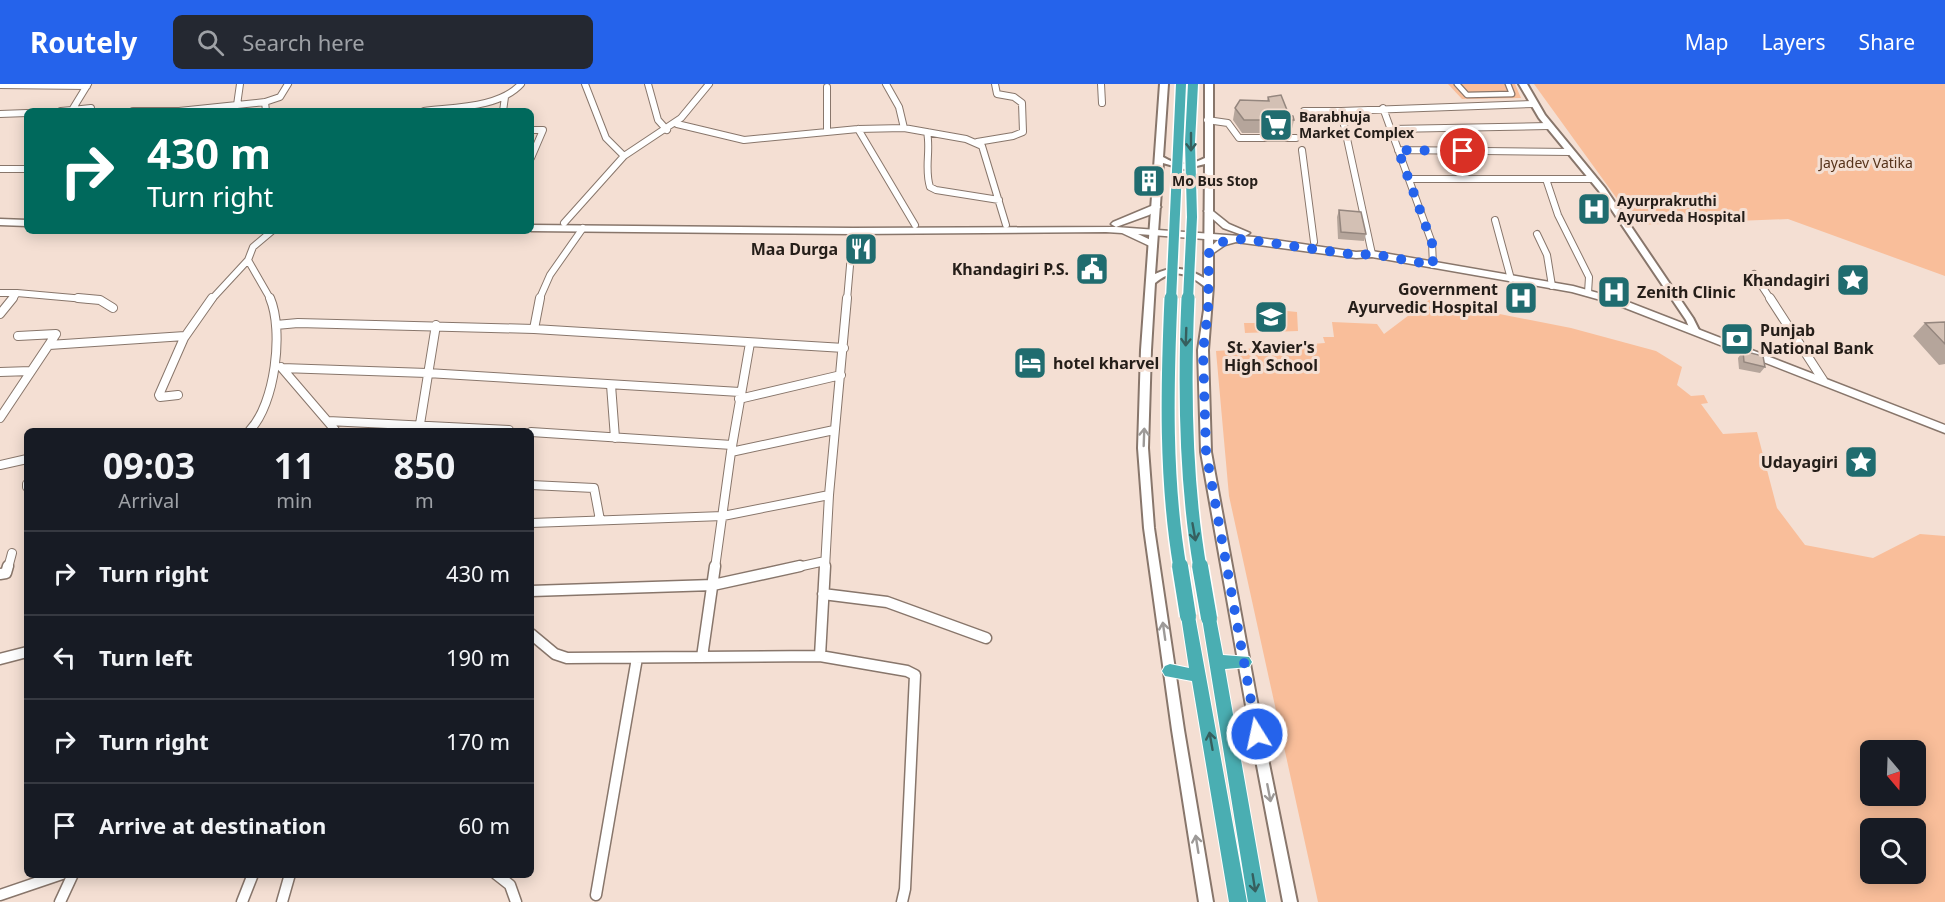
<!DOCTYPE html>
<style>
body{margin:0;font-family:"Noto Sans",sans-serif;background:#242831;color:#f1f3f6;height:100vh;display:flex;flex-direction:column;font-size:22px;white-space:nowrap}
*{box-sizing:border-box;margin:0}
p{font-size:20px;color:#9ea1a6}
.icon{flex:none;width:33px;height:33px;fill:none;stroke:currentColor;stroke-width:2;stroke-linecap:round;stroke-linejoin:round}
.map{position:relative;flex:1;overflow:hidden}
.drawer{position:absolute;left:24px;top:344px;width:510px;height:450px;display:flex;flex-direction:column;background:#171b24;border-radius:9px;box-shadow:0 3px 15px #0003}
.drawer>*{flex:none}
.banner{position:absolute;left:24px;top:24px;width:510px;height:126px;border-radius:9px;box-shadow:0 3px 15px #0003;background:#00695c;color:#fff;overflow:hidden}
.needle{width:39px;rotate:161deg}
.tools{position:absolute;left:1860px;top:656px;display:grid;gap:12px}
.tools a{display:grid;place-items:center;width:66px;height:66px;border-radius:9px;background:#171b24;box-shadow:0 3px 15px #0003;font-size:30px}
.pin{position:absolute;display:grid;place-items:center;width:51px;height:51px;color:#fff;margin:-26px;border:3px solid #fff;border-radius:50%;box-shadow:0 2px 6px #0007}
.me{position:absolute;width:66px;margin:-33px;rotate:350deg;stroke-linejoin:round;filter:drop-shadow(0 0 4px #0008)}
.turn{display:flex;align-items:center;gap:21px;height:126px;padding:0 24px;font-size:27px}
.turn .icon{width:78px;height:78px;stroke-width:2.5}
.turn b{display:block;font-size:42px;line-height:51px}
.eta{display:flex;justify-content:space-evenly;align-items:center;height:102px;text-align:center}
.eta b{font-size:36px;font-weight:700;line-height:42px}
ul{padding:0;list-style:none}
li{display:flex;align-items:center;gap:18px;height:84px;padding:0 24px;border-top:2px solid #363941}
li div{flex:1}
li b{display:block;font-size:22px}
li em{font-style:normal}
header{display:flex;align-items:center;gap:36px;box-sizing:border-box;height:84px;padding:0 30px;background:#2563eb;color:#fff}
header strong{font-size:28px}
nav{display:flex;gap:33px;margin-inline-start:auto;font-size:21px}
.search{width:420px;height:54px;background:#242831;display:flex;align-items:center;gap:15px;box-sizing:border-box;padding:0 21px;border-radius:9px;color:#9ea1a6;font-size:22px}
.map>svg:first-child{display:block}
</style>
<header>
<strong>Routely</strong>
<div class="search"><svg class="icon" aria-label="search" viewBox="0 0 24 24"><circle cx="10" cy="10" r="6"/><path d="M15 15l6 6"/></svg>Search here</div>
<nav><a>Map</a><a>Layers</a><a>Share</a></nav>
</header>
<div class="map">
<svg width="1945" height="818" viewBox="0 0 1945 818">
<rect width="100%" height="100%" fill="#f4dfd3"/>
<path fill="#f9be9a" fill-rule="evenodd" d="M 1448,0 L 1515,0 L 1521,14 L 1462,15 Z
M 1534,0 L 1945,0 L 1945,192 L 1788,135 L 1636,141 Z
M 1429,216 L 1571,244 L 1656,267 L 1682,283 L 1677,301 L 1691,312 L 1704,311 L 1708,319 L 1701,320 L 1723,350 L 1757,348 L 1777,424 L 1805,461 L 1873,474 L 1920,450 L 1945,452 L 1945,818 L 1318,818 L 1229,412 L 1216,267 L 1325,259 L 1323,253 L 1334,253 L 1332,238 L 1377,240 L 1384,250 ZM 1870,666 L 1916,666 L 1916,711 L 1870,711 ZM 1870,744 L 1916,744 L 1916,789 L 1870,789 Z
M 1268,225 L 1297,228 L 1298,247 L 1245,249 L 1244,239 L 1268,239 Z"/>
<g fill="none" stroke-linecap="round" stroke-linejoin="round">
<defs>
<path id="pedestrian" d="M 1457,0 L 1467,11 L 1512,10 L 1508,0"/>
<path id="minor-far2" d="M 648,0 L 658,36 L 667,46
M 886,0 L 899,23 L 904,44
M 1101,0 L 1102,19
M 0,1 L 87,2
M 827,3 L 827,48
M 265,18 L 280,13 L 288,0
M 237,21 L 265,18 L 266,27
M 1383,24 L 1432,159 L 1433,181
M 72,26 L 91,24 L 88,27
M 61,27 L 72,26 L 88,0
M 133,27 L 179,27 L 237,21 L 240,0
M 424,27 C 454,23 499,24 521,0
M 503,27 L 505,13
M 1304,27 L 1341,27
M 0,30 L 27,29
M 1207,36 L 1228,39 L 1239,54 L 1296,54
M 677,40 L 744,56 L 858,45 L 904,44 L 966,55 L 982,62 L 1006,141
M 858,45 L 915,141
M 1391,45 L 1549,42
M 531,46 L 543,46 L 531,74
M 927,48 C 931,67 924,84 930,103 L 936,106 L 999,116
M 977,58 L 1013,52 L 1023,48 L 1022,19 L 1014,13 L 997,10 L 995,0
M 1302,66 L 1314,158
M 1398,66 L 1570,68
M 624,72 L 681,34 L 709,0
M 0,85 L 27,85
M 1409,95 L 1593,95
M 1546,95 L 1558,131 L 1589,193 L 1588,209
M 1495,136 L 1511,195
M 564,139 L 624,72 L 606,54 L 585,0
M 1537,150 L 1547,171 L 1552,202
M 1372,170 L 1341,27 L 1534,20
M 1754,190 L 1771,216
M 0,209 L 17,209 L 12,216
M 17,209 L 96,216
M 211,216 L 248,176
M 271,216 L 248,176 L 253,163 L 272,147
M 539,216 L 550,191 L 583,144
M 847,216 L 853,147"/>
<path id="minor-far1" d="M 78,214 L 100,216 L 113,224
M 1770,214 L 1823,296
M 0,230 L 13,214
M 276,241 L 298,239 L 534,245 L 844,264
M 534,245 L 540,214
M 49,261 L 185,252
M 281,283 L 335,346
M 282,284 L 427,289 L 740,308
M 0,288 L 31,287
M 611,301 L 615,354
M 178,311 L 160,313 L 159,311 L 184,254 L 212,214
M 739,315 L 841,291
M 0,334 L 56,250 L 18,252
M 328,337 L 509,346
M 420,340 L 436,241
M 250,346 C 275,320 284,247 270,214
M 531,348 L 732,361
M 731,368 L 834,346
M 0,381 L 27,375
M 27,400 L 27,403
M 531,401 L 594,404 L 600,436
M 531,439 L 723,432 L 829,411
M 8,484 L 12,469
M 715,484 L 731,368 L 750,259
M 793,484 L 825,477
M 825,484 L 829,411 L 847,214"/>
<path id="minor" d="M 0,490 L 6,489 L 8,482
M 531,507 L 713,501 L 800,482
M 823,510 L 887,518 L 986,554
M 531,550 L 555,570 L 567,574 L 820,572 L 907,587 L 915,591 L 905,805 L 902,818
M 820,572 L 825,482
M 702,573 L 715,482
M 0,575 L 27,568
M 496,790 L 510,801 L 516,818
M 0,811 L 62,790
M 596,811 L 637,574
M 60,818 L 73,790
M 242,818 L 253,790
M 282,818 L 290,790"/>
<path id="tertiary" d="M 1160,0 L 1168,0 L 1163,73 C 1178,82 1189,82 1205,74 L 1205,0 L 1213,0 L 1213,202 L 1208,266 L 1211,368 L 1263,650 L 1297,818 L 1283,818 L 1251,650 L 1201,368 L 1198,266 L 1204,226 L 1204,202 C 1186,188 1173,184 1155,199 L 1151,266 L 1148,364 L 1154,444 L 1184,646 L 1213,818 L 1199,818 L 1172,646 L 1144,444 L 1138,364 L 1141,266 ZM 1163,79 L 1184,85 L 1205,80 L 1204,194 C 1188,184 1173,181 1155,190 Z
M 1519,0 L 1527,0 L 1545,31 L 1605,104 L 1693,234 L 1699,246 L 1697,248 L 1691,248 L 1686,236 L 1599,107 L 1539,34 Z"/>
<path id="secondary" d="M 1156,120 L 1161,123 L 1149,131 L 1116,143 L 1254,153 L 1356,168 L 1372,167 L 1573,202 L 1623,216 L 1945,341 L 1945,349 L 1615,220 L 1572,208 L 1372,173 L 1356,174 L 1236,158 L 1225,161 L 1209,172 L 1204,169 L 1218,156 L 1138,150 L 1157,159 L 1157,163 L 1154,164 L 1122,149 L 1106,148 L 853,150 L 531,147 L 531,141 L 853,144 L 1116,143 L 1111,140 L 1113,138 Z
M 1209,124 L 1229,140 L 1250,149 L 1245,152 L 1223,144 L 1204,127 Z
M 0,135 L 27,136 L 27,142 L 0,141 Z"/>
<path id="trunk" d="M 1188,526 L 1193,528 L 1195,532 L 1247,818 L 1229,818 L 1192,597 L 1165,592 L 1162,587 L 1165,582 L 1170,580 L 1189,584 L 1181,532 L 1183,528 Z
M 1209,528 L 1214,530 L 1216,534 L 1223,571 L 1249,573 L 1252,578 L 1249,583 L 1225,585 L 1266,818 L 1248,818 L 1202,534 L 1204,530 Z"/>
</defs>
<use href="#pedestrian" stroke="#88766b" stroke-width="7"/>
<use href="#minor-far2" stroke="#88766b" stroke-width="8"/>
<use href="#minor-far1" stroke="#88766b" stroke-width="10"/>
<use href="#minor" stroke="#88766b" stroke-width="13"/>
<use href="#tertiary" stroke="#88766b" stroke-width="4"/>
<use href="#secondary" stroke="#88766b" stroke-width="3"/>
<use href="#trunk" stroke="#fff" stroke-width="2"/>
<use href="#pedestrian" stroke="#fff" stroke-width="4.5"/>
<use href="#minor-far2" stroke="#fff" stroke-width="6"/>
<use href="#minor-far1" stroke="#fff" stroke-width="8"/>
<use href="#minor" stroke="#fff" stroke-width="10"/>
<use href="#tertiary" fill="#fff" fill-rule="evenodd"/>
<use href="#secondary" fill="#fff" fill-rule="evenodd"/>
<use href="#trunk" fill="#4aaeb2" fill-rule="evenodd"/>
<defs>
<path id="trunk-bridge-far2" d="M 1171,216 L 1181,0
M 1188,216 L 1192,133 L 1190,58 L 1193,0"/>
<path id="trunk-bridge-far1" d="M 1171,214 C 1167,304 1165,395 1180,484
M 1188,214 C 1184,304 1185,396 1200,484"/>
<path id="trunk-bridge" d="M 1180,482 L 1188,532
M 1200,482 L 1209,534"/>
</defs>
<use href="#trunk-bridge-far2" stroke="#fff" stroke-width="13" stroke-linecap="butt"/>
<use href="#trunk-bridge-far1" stroke="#fff" stroke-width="16" stroke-linecap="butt"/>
<use href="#trunk-bridge" stroke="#fff" stroke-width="19" stroke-linecap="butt"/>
<use href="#trunk-bridge-far2" stroke="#4aaeb2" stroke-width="10"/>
<use href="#trunk-bridge-far1" stroke="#4aaeb2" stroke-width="13"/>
<use href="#trunk-bridge" stroke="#4aaeb2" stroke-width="16"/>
</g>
<path fill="#b5a59b" d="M 1268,13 L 1294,36 L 1291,49 L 1242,49 L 1233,36 L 1235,24 L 1267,17 Z
M 1339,126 L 1366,150 L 1364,157 L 1338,155 L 1337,133 Z
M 1103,171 L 1101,189 L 1085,191 L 1082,181 L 1082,174 Z
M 1945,238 L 1945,280 L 1939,281 L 1913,252 L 1925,239 Z
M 1743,267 L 1765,283 L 1760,289 L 1739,285 L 1738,274 Z"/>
<path fill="#d3c0b4" stroke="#94867e" stroke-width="1.5" d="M 1281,11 L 1289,31 L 1293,32 L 1294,36 L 1244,36 L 1235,24 L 1240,16 L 1269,17 L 1268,13 Z
M 1339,126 L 1361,128 L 1366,150 L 1341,148 Z
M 1103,171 L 1101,183 L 1086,184 L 1082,174 Z
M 1945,238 L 1945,260 L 1925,239 Z
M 1743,267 L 1763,272 L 1765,283 L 1744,278 Z"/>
<defs><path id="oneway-shaft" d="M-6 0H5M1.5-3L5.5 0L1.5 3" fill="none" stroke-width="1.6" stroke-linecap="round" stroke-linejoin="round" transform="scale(1.5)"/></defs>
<g stroke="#365f5e">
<use href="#oneway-shaft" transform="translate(1191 58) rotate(90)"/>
<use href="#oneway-shaft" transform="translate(1186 253) rotate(92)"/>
<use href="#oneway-shaft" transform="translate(1194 448) rotate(80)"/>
<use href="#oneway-shaft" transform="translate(1211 657) rotate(-100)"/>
<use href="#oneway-shaft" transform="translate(1254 799) rotate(81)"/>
</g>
<g stroke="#9d9a98">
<use href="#oneway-shaft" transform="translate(1144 353) rotate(-88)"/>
<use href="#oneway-shaft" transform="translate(1164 547) rotate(-98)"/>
<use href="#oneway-shaft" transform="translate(1269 709) rotate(79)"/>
<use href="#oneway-shaft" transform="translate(1197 760) rotate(-99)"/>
</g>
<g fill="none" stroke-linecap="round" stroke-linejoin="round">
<path stroke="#2563eb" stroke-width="10" stroke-dasharray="0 18" d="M 1257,650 L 1206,368 L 1203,267 L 1208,226 L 1209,169 L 1222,158 L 1242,155 L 1356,171 L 1372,170 L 1433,181 L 1432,159 L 1398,66 L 1463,67"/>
</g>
<defs>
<symbol id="supermarket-square" viewBox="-11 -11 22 22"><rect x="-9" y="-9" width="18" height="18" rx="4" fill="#206c6f" stroke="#f4dfd3"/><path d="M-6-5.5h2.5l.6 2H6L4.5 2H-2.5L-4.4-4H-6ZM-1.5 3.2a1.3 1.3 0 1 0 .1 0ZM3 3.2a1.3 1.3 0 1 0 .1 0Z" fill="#fff"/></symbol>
<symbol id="building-square" viewBox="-11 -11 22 22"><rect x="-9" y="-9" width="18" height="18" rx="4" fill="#206c6f" stroke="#f4dfd3"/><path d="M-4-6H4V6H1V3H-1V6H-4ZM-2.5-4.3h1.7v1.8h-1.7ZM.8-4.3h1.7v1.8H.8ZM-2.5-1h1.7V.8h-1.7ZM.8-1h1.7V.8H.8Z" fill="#fff"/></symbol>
<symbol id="hospital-square" viewBox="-11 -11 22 22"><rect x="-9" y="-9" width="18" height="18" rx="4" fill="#206c6f" stroke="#f4dfd3"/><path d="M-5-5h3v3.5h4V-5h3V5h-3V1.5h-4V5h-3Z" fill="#fff"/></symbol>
<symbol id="restaurant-square" viewBox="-11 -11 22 22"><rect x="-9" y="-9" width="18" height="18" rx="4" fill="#206c6f" stroke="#f4dfd3"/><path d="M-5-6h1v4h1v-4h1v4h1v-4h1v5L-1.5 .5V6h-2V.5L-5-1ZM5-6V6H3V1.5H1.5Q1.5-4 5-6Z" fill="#fff"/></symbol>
<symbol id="civic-square" viewBox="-11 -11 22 22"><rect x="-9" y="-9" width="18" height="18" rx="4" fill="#206c6f" stroke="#f4dfd3"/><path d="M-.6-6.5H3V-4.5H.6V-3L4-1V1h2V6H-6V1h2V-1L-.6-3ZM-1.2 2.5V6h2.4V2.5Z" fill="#fff"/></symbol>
<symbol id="sight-square" viewBox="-11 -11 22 22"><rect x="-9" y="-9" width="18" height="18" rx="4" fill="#206c6f" stroke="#f4dfd3"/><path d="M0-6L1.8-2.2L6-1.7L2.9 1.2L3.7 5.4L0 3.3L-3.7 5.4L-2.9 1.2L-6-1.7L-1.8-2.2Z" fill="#fff"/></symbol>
<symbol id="school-square" viewBox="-11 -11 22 22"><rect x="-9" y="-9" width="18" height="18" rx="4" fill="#206c6f" stroke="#f4dfd3"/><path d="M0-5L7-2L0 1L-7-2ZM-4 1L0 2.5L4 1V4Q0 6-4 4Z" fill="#fff"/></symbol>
<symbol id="bank-square" viewBox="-11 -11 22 22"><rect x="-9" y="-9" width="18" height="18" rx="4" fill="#206c6f" stroke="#f4dfd3"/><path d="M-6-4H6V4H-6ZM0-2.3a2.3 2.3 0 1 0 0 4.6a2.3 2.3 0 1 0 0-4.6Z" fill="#fff"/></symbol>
<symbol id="hotel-square" viewBox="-11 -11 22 22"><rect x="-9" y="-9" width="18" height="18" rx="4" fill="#206c6f" stroke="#f4dfd3"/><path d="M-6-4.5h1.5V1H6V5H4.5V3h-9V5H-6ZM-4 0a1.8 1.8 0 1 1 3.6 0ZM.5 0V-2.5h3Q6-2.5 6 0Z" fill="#fff"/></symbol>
</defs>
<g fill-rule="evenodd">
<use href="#supermarket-square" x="1257" y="22" width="38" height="38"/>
<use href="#building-square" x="1130" y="78" width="38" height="38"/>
<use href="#hospital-square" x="1575" y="106" width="38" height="38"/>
<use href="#restaurant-square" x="842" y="146" width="38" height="38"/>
<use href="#civic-square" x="1073" y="166" width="38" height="38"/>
<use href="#sight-square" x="1834" y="177" width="38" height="38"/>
<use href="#hospital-square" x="1595" y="189" width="38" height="38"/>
<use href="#hospital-square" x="1502" y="195" width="38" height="38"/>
<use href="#school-square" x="1252" y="214" width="38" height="38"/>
<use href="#bank-square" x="1718" y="236" width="38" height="38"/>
<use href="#hotel-square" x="1011" y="260" width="38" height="38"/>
<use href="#sight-square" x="1842" y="359" width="38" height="38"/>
</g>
<g text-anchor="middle" stroke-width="6" stroke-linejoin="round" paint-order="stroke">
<g font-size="14" font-weight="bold" fill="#251e19" stroke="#f4dfd3" text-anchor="start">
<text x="1299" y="38">Barabhuja<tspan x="1299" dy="16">Market Complex</tspan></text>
<text x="1172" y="102">Mo Bus Stop</text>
<text x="1617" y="122">Ayurprakruthi<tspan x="1617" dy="16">Ayurveda Hospital</tspan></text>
</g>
<g font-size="14" fill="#56331b" stroke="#f4dfd3">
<text x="1866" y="84">Jayadev Vatika</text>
</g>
<g font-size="16" font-weight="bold" fill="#251e19" stroke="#f4dfd3" text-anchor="end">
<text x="838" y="171">Maa Durga</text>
<text x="1069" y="191">Khandagiri P.S.</text>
<text x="1830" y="202">Khandagiri</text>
<text x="1498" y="211">Government<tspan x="1498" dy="18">Ayurvedic Hospital</tspan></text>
<text x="1637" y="214" text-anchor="start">Zenith Clinic</text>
<text x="1760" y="252" text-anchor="start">Punjab<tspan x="1760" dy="18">National Bank</tspan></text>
<text x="1271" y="269" text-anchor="middle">St. Xavier's<tspan x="1271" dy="18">High School</tspan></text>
<text x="1053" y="285" text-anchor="start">hotel kharvel</text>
<text x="1838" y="384">Udayagiri</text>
</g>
</g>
</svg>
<div class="tools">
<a><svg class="needle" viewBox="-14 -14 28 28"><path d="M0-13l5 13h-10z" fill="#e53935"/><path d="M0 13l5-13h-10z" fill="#9ea1a6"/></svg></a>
<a><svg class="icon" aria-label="search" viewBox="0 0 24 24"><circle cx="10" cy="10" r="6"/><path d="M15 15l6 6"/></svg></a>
</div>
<div class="pin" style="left:1463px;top:67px;background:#d93025"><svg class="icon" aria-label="arrive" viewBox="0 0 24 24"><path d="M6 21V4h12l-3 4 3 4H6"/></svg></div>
<svg class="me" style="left:1257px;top:650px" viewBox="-20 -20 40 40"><circle r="17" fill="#2563eb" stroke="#fff" stroke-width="3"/><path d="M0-11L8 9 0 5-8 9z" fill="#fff"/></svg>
<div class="banner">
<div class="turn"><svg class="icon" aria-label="right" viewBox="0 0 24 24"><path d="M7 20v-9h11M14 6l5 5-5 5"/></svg><div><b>430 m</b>Turn right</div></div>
</div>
<section class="drawer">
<div class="eta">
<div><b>09:03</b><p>Arrival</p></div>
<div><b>11</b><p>min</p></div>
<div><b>850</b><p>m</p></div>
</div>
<ul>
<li><svg class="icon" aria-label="right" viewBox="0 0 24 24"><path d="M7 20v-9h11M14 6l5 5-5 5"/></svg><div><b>Turn right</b></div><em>430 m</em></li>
<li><svg class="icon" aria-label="left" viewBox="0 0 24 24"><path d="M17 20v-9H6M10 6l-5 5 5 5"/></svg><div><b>Turn left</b></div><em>190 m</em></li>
<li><svg class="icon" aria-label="right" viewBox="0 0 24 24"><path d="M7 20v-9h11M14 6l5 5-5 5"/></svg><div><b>Turn right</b></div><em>170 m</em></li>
<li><svg class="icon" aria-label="arrive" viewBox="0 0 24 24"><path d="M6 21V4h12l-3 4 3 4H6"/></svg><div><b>Arrive at destination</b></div><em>60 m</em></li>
</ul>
</section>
</div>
